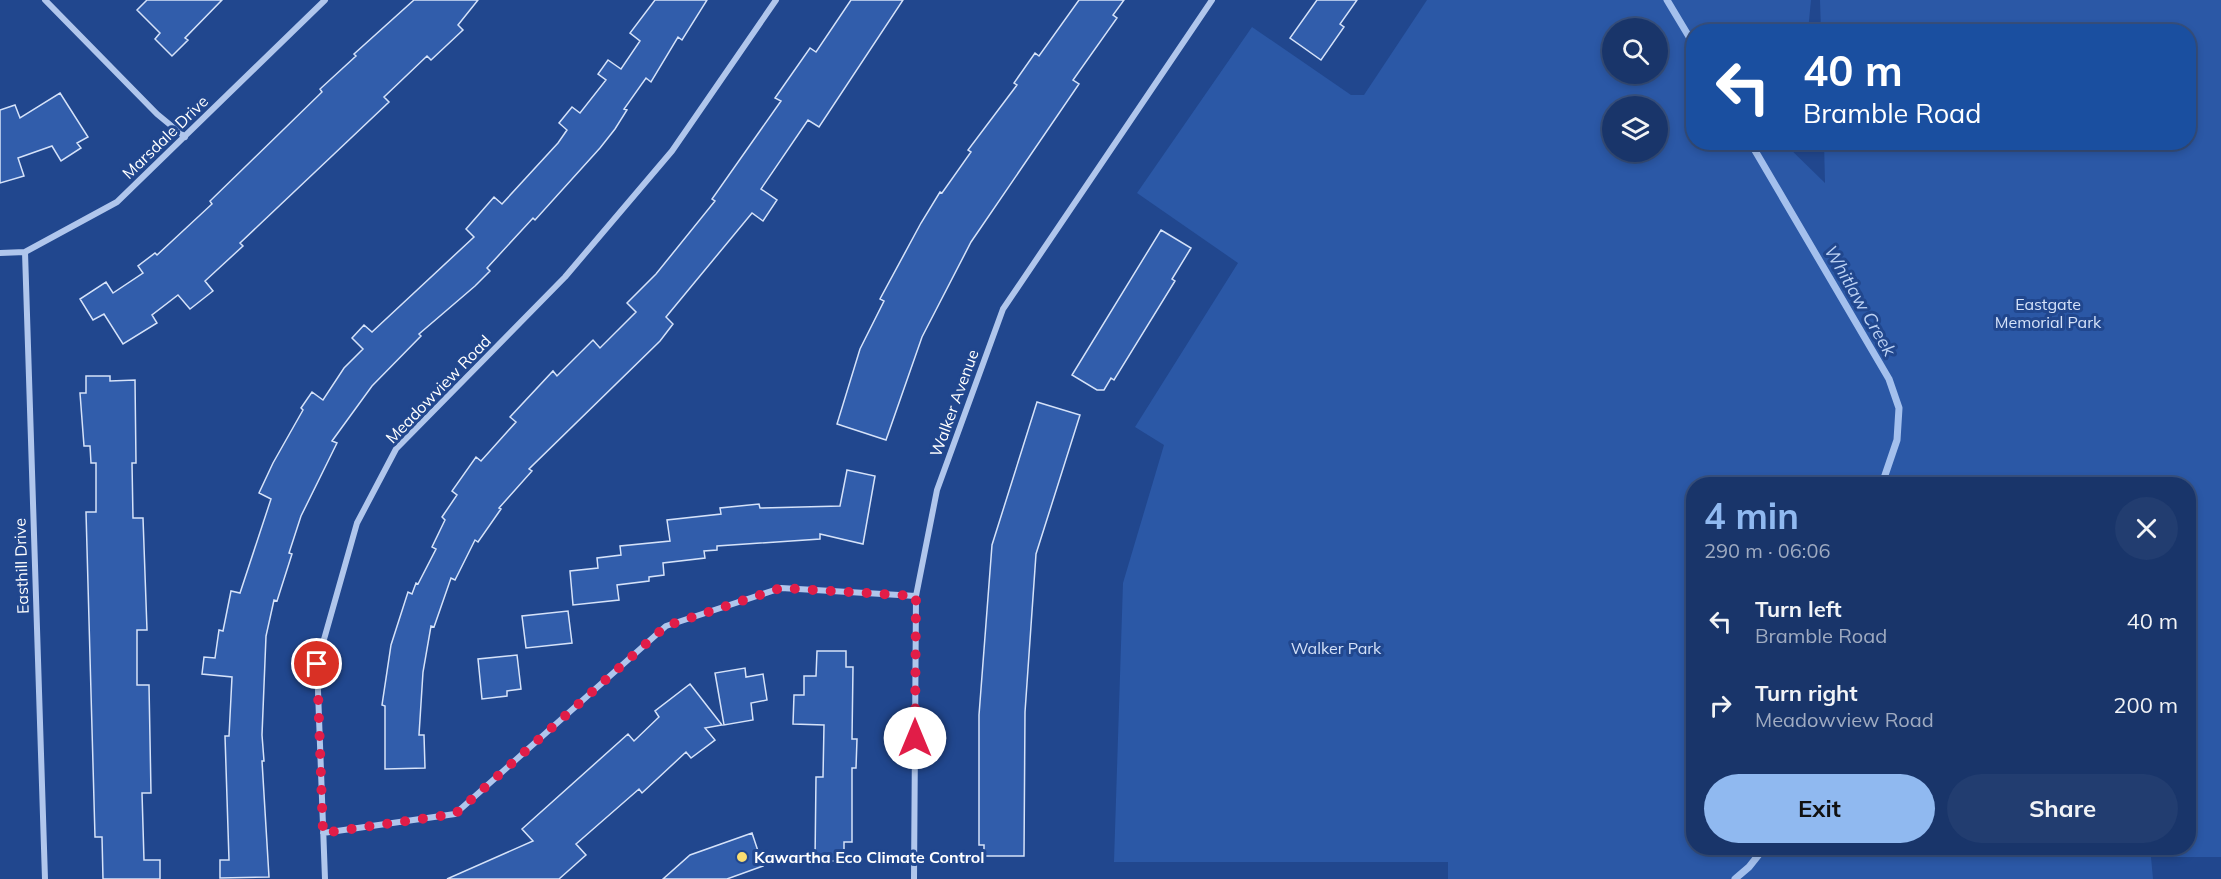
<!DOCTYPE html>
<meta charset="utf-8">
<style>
body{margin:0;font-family:Mulish,sans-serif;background:#223d70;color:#f1f3f6;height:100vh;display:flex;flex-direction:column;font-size:22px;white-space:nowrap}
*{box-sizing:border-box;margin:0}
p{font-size:20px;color:#9fabc1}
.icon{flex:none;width:33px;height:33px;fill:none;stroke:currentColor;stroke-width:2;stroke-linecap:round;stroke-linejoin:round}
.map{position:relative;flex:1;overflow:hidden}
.drawer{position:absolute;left:1686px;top:477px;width:510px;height:378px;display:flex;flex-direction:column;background:#19356a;border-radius:24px;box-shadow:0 3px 9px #0003,0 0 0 2px #37507e}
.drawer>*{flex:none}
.banner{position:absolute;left:1686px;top:24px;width:510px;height:126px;border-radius:24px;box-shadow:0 3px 9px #0003,0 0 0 2px #37507e;background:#1a4fa0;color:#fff;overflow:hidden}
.controls{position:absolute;left:1602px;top:18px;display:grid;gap:12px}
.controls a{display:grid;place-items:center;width:66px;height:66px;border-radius:50%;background:#19356a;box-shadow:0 3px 9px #0003,0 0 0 2px #37507e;font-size:30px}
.pin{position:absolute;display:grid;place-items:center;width:51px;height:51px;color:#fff;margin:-26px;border:3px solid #fff;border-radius:50%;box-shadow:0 2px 6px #0007}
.me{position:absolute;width:66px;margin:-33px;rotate:0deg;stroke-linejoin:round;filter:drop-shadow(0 0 4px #0008)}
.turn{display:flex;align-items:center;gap:21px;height:126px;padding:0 18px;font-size:27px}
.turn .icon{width:78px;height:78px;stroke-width:2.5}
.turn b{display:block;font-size:42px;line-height:51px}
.round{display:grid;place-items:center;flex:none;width:63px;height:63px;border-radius:32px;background:#223d70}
.overview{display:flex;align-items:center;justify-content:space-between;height:102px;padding:0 18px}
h1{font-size:36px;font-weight:700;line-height:45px;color:#90b9f0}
.cta{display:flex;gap:12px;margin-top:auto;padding:12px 18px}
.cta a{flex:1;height:69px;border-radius:36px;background:#90b9f0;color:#111;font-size:24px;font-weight:700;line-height:69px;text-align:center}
.cta a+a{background:#223d70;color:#f1f3f6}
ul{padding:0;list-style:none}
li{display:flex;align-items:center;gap:18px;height:84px;padding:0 18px}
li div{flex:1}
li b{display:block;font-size:22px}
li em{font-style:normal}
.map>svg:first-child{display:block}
</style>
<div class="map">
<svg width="2221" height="879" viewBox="0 0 2221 879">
<rect width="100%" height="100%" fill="#21478e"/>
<path fill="#2b58a6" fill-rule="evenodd" d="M 1427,0 L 1811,0 L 1808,31 L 1694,32 L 1694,142 L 1784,143 L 1825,183 L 1824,143 L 2188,142 L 2188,32 L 1821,31 L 1820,0 L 2221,0 L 2221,857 L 2151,857 L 2153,879 L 1448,879 L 1448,862 L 1114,862 L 1123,583 L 1164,445 L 1135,427 L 1238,263 L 1137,193 L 1252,27 L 1351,95 L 1364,95 ZM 1612,28 L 1658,28 L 1658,74 L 1612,74 ZM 1612,106 L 1658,106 L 1658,152 L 1612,152 ZM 1694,484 L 2188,484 L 2188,848 L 1694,848 Z"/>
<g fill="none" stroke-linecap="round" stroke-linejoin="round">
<path stroke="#a4c0ed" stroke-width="7" d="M 1667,0 L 1694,45
M 1750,142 L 1889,379 L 1899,408 L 1897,440 L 1882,484
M 1735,879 L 1749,867 L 1764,848"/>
</g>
<path fill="#315dab" stroke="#d5e2f9" stroke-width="1.5" d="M 147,0 L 222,0 L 185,38 L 188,40 L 172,56 L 155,39 L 160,33 L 137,10 Z
M 414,0 L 478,0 L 458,25 L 463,30 L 431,60 L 427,56 L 384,97 L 389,102 L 240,243 L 243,246 L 205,281 L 213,291 L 190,309 L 178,295 L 152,315 L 157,323 L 123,344 L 104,314 L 93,320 L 80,299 L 106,282 L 113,293 L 143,273 L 138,266 L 155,253 L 157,255 L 212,204 L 210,201 L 322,92 L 320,89 L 356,56 L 354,54 Z
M 655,0 L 707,0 L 682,40 L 678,37 L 651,82 L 646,78 L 624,109 L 627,110 L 615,129 L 600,148 L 535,220 L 533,218 L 487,268 L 490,271 L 475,286 L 419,334 L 421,336 L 372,386 L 332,441 L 337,443 L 301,516 L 289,553 L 292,554 L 277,601 L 274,600 L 266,636 L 262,735 L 264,761 L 262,761 L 269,877 L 220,878 L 220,860 L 229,860 L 225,736 L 229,736 L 232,677 L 202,674 L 204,657 L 215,658 L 219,630 L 223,631 L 231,591 L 240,593 L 271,499 L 259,493 L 273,463 L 303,410 L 301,408 L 312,392 L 323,400 L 344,368 L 363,349 L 352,338 L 364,325 L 372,332 L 474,237 L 466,229 L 494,197 L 502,204 L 558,143 L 567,130 L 559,123 L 572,107 L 580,113 L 606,80 L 598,74 L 608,60 L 621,69 L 640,41 L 630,33 Z
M 851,0 L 903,0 L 819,127 L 808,120 L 761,189 L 777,200 L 763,221 L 752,213 L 666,317 L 673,324 L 660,341 L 529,469 L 532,471 L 499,508 L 501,509 L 478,542 L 475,540 L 455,580 L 451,578 L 434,627 L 431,626 L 423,672 L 419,735 L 424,735 L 425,768 L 385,769 L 385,706 L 382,705 L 391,645 L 408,592 L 412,594 L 416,583 L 418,584 L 436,549 L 432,547 L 445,520 L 442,517 L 457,495 L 452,491 L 476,457 L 481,461 L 516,422 L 510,417 L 553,371 L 557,376 L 593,340 L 600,348 L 636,312 L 627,303 L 656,274 L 715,201 L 712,199 L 781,101 L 775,98 L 810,48 L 816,52 Z
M 1079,0 L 1124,0 L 1113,15 L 1117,18 L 1073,80 L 1079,84 L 971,242 L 922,337 L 886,440 L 837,424 L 860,349 L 884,301 L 880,299 L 921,223 L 940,192 L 942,193 L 971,152 L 968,150 L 1017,85 L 1014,83 L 1035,53 L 1039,56 Z
M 1317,0 L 1357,0 L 1340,24 L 1344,27 L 1321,60 L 1290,38 Z
M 60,93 L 88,137 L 77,143 L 81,148 L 61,161 L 52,146 L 18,158 L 24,176 L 0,183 L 0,110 L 15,105 L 20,118 Z
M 1161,230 L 1191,248 L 1172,279 L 1175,281 L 1114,380 L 1111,378 L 1104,390 L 1097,390 L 1072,375 Z
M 86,376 L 110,376 L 110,381 L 135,380 L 136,463 L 132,463 L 133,518 L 143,518 L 147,630 L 137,630 L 137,685 L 149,685 L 151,793 L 142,793 L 144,860 L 160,860 L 160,879 L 103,879 L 102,837 L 95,837 L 86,512 L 96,512 L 96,463 L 91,463 L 90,446 L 84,446 L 80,393 L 86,393 Z
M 1037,402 L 1080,415 L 1036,554 L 1025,712 L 1024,856 L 984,856 L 984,845 L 979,845 L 979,715 L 992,545 Z
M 847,470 L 875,476 L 863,544 L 820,534 L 820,539 L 717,546 L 717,550 L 704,551 L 705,558 L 663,563 L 664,575 L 649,577 L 649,581 L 617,585 L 619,600 L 573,605 L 570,571 L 598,568 L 597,558 L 621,555 L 620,546 L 670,541 L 667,520 L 721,514 L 720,508 L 759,504 L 760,508 L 840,506 Z
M 568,611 L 572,643 L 526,648 L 522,616 Z
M 817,651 L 846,651 L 846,667 L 853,667 L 852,739 L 857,739 L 856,768 L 852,768 L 852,842 L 844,842 L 844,861 L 815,861 L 816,777 L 823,777 L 824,725 L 793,724 L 794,695 L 804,695 L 804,676 L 816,676 Z
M 517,655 L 521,689 L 507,691 L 507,696 L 482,699 L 478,659 Z
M 745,668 L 746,677 L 763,674 L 767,700 L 751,703 L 753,720 L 724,725 L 715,673 Z
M 690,684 L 722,725 L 705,728 L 715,740 L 691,758 L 686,752 L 642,793 L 639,789 L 576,844 L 586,855 L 559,879 L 447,879 L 533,841 L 522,829 L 628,734 L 634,741 L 659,717 L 655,711 Z
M 752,833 L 763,866 L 727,879 L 663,879 L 690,855 Z"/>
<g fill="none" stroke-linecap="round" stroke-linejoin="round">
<path stroke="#b0c6ec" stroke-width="6" d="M 45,0 L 157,114 L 185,137
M 25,252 L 45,879
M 0,253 L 25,252 L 117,202 L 325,0
M 323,833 L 455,814 L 666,626 L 781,588 L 916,596
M 325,879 L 317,664 L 357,523 L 396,449 L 565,277 L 672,151 L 776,0
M 914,879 L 916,596 L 937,490 L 1003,309 L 1212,0"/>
</g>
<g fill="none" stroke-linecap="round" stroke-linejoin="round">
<path stroke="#e11d48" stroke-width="10" stroke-dasharray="0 18" d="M 317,664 L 323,833 L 455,814 L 666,626 L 781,588 L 916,596 L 915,738"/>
</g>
<circle fill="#f9dd71" stroke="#21478e" stroke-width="2" cx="742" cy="857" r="6"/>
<g text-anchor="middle" stroke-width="6" stroke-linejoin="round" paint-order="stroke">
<g font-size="16" fill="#fff" stroke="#21478e">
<text transform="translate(165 137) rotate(-44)" y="6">Marsdale Drive</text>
<text transform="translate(438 389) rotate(-46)" y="6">Meadowview Road</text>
<text transform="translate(954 403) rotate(-70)" y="6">Walker Avenue</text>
<text transform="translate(21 566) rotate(-92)" y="6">Easthill Drive</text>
</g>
<g font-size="16" fill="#d5e2f9" stroke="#21478e">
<text x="2048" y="310">Eastgate<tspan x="2048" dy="18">Memorial Park</tspan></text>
<text x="1336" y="654">Walker Park</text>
</g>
<g font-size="16" font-weight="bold" fill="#fff" stroke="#21478e" text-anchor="start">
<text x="754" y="863">Kawartha Eco Climate Control</text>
</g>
<g font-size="18" font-style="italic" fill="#bcd1f3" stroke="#21478e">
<text transform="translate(1860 301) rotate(60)" y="6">Whitlaw Creek</text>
</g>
</g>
</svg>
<div class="controls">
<a><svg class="icon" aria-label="search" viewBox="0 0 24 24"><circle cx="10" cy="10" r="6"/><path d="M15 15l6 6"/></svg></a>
<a><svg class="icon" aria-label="layers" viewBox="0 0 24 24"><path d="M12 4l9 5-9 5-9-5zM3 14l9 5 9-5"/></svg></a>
</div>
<div class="pin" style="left:317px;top:664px;background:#d93025"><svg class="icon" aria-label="arrive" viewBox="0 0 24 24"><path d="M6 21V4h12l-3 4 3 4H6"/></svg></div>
<svg class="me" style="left:915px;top:738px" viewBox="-20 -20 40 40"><circle r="19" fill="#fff"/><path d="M0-13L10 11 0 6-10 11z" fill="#e11d48"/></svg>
<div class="banner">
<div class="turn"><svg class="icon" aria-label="left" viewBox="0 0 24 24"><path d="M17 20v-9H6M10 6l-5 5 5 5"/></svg><div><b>40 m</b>Bramble Road</div></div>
</div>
<section class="drawer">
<div class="overview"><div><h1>4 min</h1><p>290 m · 06:06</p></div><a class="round"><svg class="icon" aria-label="close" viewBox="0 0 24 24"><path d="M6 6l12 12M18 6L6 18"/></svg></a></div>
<ul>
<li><svg class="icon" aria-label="left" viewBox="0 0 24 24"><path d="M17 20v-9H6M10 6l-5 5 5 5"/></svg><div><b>Turn left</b><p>Bramble Road</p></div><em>40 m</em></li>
<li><svg class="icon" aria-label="right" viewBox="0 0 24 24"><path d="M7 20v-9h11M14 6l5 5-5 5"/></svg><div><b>Turn right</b><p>Meadowview Road</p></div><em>200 m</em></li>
</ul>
<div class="cta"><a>Exit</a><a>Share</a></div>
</section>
</div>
